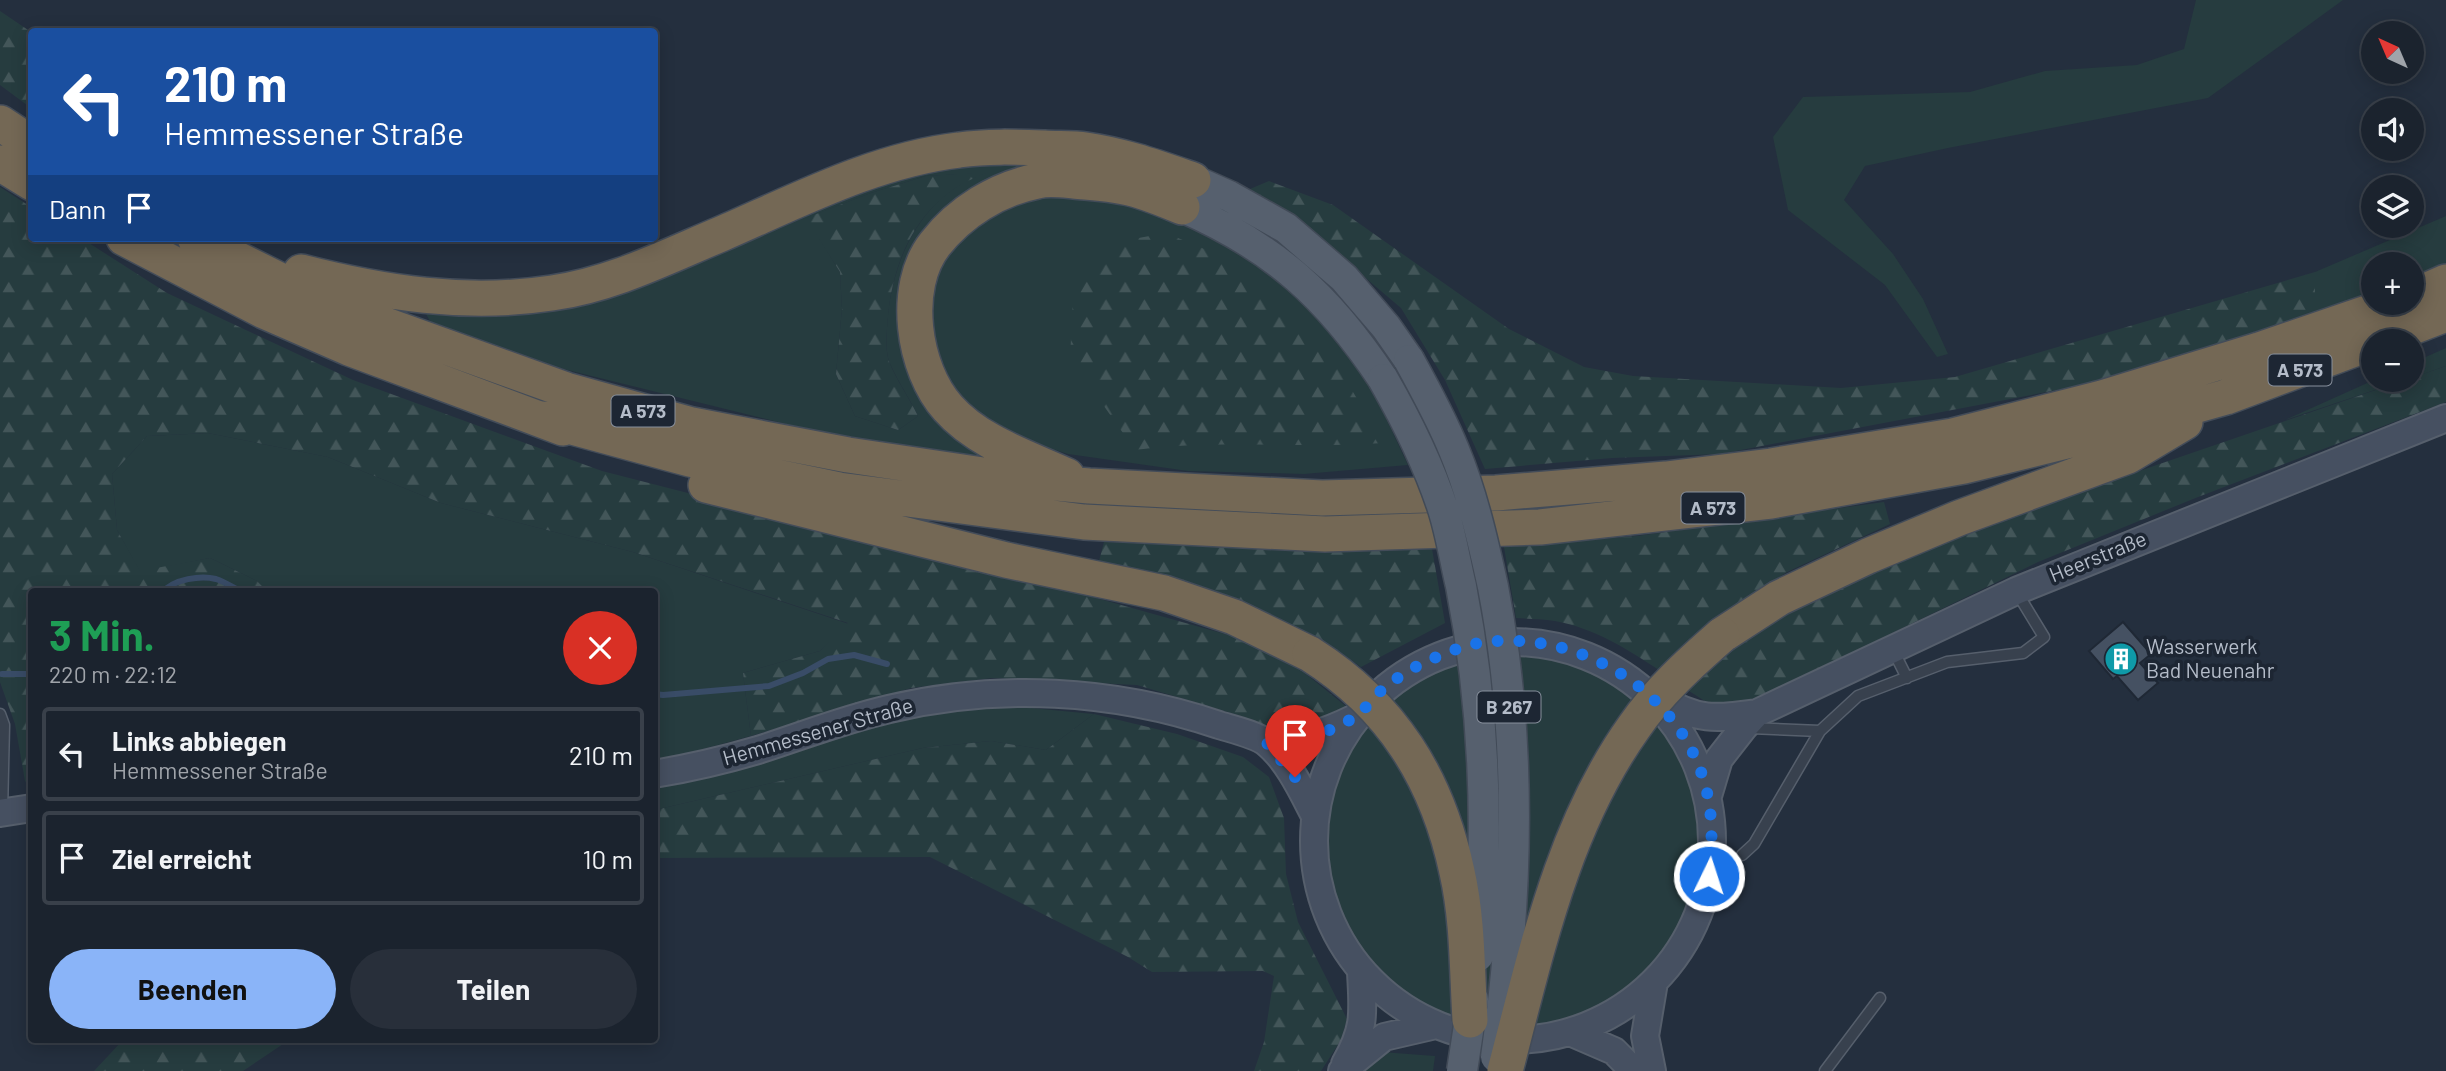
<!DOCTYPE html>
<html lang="de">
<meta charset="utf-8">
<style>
body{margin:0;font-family:Barlow,sans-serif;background:#282f3a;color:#f1f3f6;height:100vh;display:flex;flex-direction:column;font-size:26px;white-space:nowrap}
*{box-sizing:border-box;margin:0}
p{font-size:23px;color:#a0a4aa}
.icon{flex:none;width:38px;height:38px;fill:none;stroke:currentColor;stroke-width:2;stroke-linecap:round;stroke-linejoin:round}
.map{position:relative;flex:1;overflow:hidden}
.side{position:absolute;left:28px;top:588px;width:630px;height:455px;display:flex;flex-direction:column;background:#1b232e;border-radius:7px;box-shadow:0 4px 18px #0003,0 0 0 2px #39404a}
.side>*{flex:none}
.top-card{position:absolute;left:28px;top:28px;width:630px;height:214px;border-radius:7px;box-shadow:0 4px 18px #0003,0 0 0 2px #39404a;background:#1a4fa0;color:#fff;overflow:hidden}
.needle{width:46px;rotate:316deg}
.fabs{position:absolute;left:2361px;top:21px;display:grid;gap:14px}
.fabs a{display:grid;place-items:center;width:63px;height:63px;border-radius:50%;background:#1b232e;box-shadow:0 4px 18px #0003,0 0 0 2px #39404a;font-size:35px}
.pin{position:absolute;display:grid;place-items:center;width:60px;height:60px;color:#fff;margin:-72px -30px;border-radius:50% 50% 50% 0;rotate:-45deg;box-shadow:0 0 7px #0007}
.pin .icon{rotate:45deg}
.me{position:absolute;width:77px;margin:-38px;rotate:4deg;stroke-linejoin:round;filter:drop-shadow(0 0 5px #0008)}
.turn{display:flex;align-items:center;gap:24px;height:147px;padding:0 21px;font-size:32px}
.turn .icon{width:91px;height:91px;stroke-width:2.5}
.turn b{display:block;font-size:49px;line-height:60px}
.then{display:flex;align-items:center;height:66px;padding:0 21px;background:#0003;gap:14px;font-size:26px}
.round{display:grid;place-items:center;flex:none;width:74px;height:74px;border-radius:37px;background:#282f3a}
.summary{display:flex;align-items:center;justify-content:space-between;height:119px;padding:0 21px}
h1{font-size:42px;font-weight:700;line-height:52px;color:#1e9e55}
.primary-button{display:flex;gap:14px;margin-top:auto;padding:14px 21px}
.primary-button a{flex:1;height:80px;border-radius:42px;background:#8ab4f8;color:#111;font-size:28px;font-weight:700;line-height:80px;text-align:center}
.primary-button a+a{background:#282f3a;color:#f1f3f6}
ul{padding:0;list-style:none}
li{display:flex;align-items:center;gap:21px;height:94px;margin:0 14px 10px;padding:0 7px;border:4px solid #39404a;border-radius:7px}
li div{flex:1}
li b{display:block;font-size:26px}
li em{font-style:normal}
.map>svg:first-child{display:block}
</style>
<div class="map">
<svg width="2446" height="1071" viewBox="0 0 2446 1071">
<defs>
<pattern id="forest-firs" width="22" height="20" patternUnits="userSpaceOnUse" patternTransform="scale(1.75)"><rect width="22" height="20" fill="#263c3f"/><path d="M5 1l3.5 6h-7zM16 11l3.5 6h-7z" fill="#435659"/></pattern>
</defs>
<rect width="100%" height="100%" fill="#242f3e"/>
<path fill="#263c3f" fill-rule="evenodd" d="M 2196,0 L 2343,0 L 2208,98 L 1948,148 L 1865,166 L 1844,200 L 1893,254 L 1923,299 L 1948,354 L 1937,357 L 1885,285 L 1788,210 L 1773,137 L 1803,97 L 1970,92 L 2045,71 L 2137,65 L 2184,49 Z
M 1062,161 L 1020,172 L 907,276 L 900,349 L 916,383 L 995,456 L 950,455 L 802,428 L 555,367 L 444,329 L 431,323 L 426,314 L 457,316 L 545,311 L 879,180 L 950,163 ZM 986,173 C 925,192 894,254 888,315 C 887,328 885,345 888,358 C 893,374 910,399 918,416 L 898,430 L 855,416 L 836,374 L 842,309 L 840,272 L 807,218 L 871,193 L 926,176 Z
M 1078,193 L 1163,213 L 1274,269 L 1362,367 L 1408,465 L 1304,474 L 1188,471 L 1068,454 L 1002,433 L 955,393 L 930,330 L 935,281 L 957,236 L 1002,202 Z
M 2446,216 L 2446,267 L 2412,281 L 2412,264 L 2373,264 L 2373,296 L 2315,319 L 2315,272 Z
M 2446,348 L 2446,366 L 2412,378 L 2412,363 Z
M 2374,380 L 2405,380 L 2285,420 Z
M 208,433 L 328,457 L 441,503 L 633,552 L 849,624 L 820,651 L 743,673 L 751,736 L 674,757 L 655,758 L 654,592 L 267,591 L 257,581 L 210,558 L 140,572 L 117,530 L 112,474 L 147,436 Z
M1326 842a187 187 0 1 1 374 0a187 187 0 1 1-374 0Z
M 989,704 L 1094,714 L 1046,750 L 991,741 L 923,748 L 655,810 L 654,783 L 891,720 Z
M 1382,1052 L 1435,1056 L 1433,1071 L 1363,1071 Z"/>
<path fill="url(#forest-firs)" d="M 0,11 L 31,32 L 31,108 L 0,85 Z
M 990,172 C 925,192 894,251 888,316 C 887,329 885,346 888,358 C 893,375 910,399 918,416 L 898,430 L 855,416 L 836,374 L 842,309 L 840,272 L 806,218 L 871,193 L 926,176 Z
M 1269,181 L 1333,205 L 1509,329 L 1584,367 L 1633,376 L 1841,388 L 1955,377 L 2315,272 L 2315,319 L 2131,376 L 1720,454 L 1612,458 L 1485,469 L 1445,380 L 1401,308 L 1309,230 L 1250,189 Z
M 0,187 L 31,207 L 32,238 L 81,238 L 167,293 L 353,380 L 602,471 L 1082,594 L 1239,638 L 1301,670 L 1348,708 L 1309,729 L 1281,731 L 1241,716 L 1137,685 L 992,678 L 911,688 L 751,736 L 743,673 L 820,651 L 848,623 L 633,552 L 441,503 L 328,457 L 208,433 L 147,436 L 112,474 L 117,530 L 140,571 L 210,558 L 257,581 L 267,591 L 32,592 L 30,788 L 25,781 L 15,724 L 0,682 Z
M 1166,233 L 1233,261 L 1290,312 L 1336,363 L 1383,443 C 1300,449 1218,439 1135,450 L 1070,358 L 1073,300 L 1099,254 L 1122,241 Z
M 2446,366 L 2446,402 L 2198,497 L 2038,562 L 1882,638 L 1751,705 L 1719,710 L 1686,689 L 1735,640 L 1888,557 L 2405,380 L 2412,380 L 2412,378 Z
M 1884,502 L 1890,524 L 1787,572 L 1711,622 L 1659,670 C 1627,649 1594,628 1555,621 C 1542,619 1529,619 1516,618 L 1504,547 L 1637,536 Z
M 1104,542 L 1432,549 L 1445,623 L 1361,667 L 1321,639 L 1295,627 L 1217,597 L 1098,565 Z
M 1094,714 L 1177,734 L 1243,757 L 1269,777 L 1284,818 L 1286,874 L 1298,922 L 1347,1019 L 1341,1040 L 1321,1071 L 1254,1071 L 1264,1042 L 1274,976 L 1263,971 L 1152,972 L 1128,957 L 930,857 L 655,858 L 655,810 L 923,748 L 991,741 L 1046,750 Z
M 123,1040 L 289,1040 L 243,1071 L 94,1071 Z"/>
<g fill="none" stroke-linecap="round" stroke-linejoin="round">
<path stroke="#394c67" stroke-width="6" d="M 163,592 C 174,579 201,575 216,579 C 225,582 234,588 242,592
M 2,674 L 32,674
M 654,694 L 663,695 L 769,686 L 803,673 L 828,659 L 854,655 L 887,664"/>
</g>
<path fill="#455162" stroke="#1f2835" stroke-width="2" d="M 2123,622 L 2151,654 L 2140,663 L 2158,683 L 2138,700 L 2117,676 L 2113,679 L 2089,651 Z"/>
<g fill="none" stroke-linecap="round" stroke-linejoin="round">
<defs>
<path id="service" d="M 1893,650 L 1907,678
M 0,714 L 4,725 L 2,813
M 1750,728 L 1820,731
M 1742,855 L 1754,844 L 1820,731 L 1858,696 L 1947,662 L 2023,653 L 2044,637 L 2016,591
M 1825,1071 L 1880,998"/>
<path id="secondary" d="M1314 841a199 199 0 1 1 398 0a199 199 0 1 1-398 0Z
M 1660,698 C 1697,721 1715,719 1757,713 L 2016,591 L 2446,418
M 1267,743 C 1304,739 1322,734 1355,718
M 654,774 C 690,768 724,760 758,750 C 802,736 845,719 889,709 C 998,683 1113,689 1219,725 C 1232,729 1258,735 1268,744 C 1288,761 1302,791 1314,814
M 1708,796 L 1719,759 L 1744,727 L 1757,713
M 0,813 L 32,808
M 1570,1032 L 1614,1051 L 1634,1071
M 1345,1064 C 1366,1027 1363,1013 1361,972
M 1342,1071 L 1384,1037 L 1436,1025
M 1652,1071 L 1645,1036 L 1654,982"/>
<path id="primary" d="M 1193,180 L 1229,196 L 1286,228 L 1344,278 L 1386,327 L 1409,360
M 1182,207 C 1274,247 1328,296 1383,379"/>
<path id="motorway" d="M 0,123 L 32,144
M 0,163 L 32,183
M 124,238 L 264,311 L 349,348 L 563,428
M 195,238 L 291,286 L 366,318 L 566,390 L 692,425 L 848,455 L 1010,479 L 1089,486 L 1322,498 L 1496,493 L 1666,479 L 1771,466 L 1953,436 L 2102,398 L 2259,350 L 2396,303
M 301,272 C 383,293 466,306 552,293 C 611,285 666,257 721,234 C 797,201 875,160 959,150 C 987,146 1015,147 1044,148 C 1057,149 1072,148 1086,150 C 1122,155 1158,168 1193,180
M 2412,297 L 2446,282
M 2376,341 L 2446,314
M 543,419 L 690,459 L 839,490 L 1084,522 L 1325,534 L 1540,527 L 1771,501 L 1964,466 L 2095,434 L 2226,397 L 2373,342
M 1067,476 C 1026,457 978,442 948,408 C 913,369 901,287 935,244 C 960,212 997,189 1037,181 C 1048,178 1063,180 1074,181 C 1095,183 1118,184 1137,190 C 1153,195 1168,201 1182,207
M 706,485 L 1006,560 L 1164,593 L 1234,617 L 1310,654
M 1722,635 L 1779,598 L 1868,556 L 1959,518 L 2128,456 L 2185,422"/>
</defs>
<use href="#service" stroke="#565f6c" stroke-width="13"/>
<use href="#secondary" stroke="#565f6c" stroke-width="30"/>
<use href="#primary" stroke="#414a57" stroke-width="33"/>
<use href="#motorway" stroke="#434c59" stroke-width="38"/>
<use href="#service" stroke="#38414e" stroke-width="10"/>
<use href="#secondary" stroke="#465061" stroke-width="26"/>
<use href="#primary" stroke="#56606e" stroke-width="30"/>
<use href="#motorway" stroke="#746855" stroke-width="35"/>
<defs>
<path id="primary-bridge" d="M 1409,360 C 1425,389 1441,418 1454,450 C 1472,493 1483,541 1493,587 C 1523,741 1518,902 1496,1057
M 1383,379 C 1407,421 1428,463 1443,509 C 1451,534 1455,561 1461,586 C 1485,709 1489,832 1478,956
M 1462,1071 L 1473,999"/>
<path id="motorway-bridge" d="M 1310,654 C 1392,706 1437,778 1457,872 C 1468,920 1467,972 1470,1020
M 1505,1071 C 1536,954 1562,828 1634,727 C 1658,692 1690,663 1722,635"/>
</defs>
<use href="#primary-bridge" stroke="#414a57" stroke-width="33" stroke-linecap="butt"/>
<use href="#motorway-bridge" stroke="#434c59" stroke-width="38" stroke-linecap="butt"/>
<use href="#primary-bridge" stroke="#56606e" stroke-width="30"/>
<use href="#motorway-bridge" stroke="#746855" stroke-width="35"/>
</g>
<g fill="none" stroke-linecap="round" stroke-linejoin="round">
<path stroke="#1a73e8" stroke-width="12" stroke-dasharray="0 21.6" d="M 1295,777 L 1267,743 C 1297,740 1327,735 1353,718 C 1366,710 1375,694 1388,685 C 1411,667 1436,656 1463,647 C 1484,640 1510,640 1532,642 C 1615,652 1691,712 1708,797 C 1713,823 1712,849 1709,876"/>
</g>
<defs>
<symbol id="building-disc" viewBox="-11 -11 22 22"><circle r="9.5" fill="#0f9aa8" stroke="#1d2633"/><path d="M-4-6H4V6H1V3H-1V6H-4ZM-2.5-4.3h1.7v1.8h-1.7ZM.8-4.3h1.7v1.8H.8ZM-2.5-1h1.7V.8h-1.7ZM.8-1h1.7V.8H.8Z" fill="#fff"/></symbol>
</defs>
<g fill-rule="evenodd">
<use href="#building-disc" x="2102" y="640" width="38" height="38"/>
</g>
<g text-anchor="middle" stroke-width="7" stroke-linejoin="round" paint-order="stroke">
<g fill="#1d2633" stroke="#878f9c" stroke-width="2">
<rect x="2268.5" y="354.5" width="63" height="31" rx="5"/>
<rect x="611.5" y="395.5" width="63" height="31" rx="5"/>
<rect x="1681.5" y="492.5" width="63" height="31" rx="5"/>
<rect x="1477.5" y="691.5" width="63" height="31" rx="5"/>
</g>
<g font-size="19" font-weight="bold" fill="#b4bcc9">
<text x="2300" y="377">A 573</text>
<text x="643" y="418">A 573</text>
<text x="1713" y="515">A 573</text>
<text x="1509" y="714">B 267</text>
</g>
<g font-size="21" fill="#b4bcc9" stroke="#1d2633">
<text transform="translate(2098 557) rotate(-22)" y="7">Heerstraße</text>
<text transform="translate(818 732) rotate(-16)" y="7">Hemmessener Straße</text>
</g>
<g font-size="21" fill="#b4bcc9" stroke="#1d2633" text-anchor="start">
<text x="2146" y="654">Wasserwerk<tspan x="2146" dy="24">Bad Neuenahr</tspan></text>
</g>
</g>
</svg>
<div class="fabs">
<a><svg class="needle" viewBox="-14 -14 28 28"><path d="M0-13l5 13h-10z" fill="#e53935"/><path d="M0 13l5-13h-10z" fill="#a0a4aa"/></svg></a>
<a><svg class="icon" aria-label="sound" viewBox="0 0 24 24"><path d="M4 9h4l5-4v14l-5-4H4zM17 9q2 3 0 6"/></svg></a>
<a><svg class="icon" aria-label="layers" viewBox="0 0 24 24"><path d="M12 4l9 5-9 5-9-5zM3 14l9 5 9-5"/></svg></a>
<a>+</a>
<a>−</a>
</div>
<div class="pin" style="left:1295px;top:777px;background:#d93025"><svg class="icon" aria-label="arrive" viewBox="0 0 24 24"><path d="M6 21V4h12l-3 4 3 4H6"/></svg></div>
<svg class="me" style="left:1709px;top:876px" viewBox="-20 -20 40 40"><circle r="17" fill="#1a73e8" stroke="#fff" stroke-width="3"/><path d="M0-11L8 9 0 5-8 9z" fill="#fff"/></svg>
<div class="top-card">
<div class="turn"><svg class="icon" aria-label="left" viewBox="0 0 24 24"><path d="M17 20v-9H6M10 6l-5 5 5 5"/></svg><div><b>210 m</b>Hemmessener Straße</div></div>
<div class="then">Dann<svg class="icon" aria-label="arrive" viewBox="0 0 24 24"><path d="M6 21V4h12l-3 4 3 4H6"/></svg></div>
</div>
<section class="side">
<div class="summary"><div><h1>3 Min.</h1><p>220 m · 22:12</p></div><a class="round" style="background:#d93025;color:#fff"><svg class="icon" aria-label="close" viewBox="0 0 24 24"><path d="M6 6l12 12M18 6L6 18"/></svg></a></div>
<ul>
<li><svg class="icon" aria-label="left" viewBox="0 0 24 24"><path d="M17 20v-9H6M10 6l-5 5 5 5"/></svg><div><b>Links abbiegen</b><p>Hemmessener Straße</p></div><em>210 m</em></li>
<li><svg class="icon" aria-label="arrive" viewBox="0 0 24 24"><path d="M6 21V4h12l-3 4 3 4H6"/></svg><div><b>Ziel erreicht</b></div><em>10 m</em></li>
</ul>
<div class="primary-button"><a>Beenden</a><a>Teilen</a></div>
</section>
</div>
